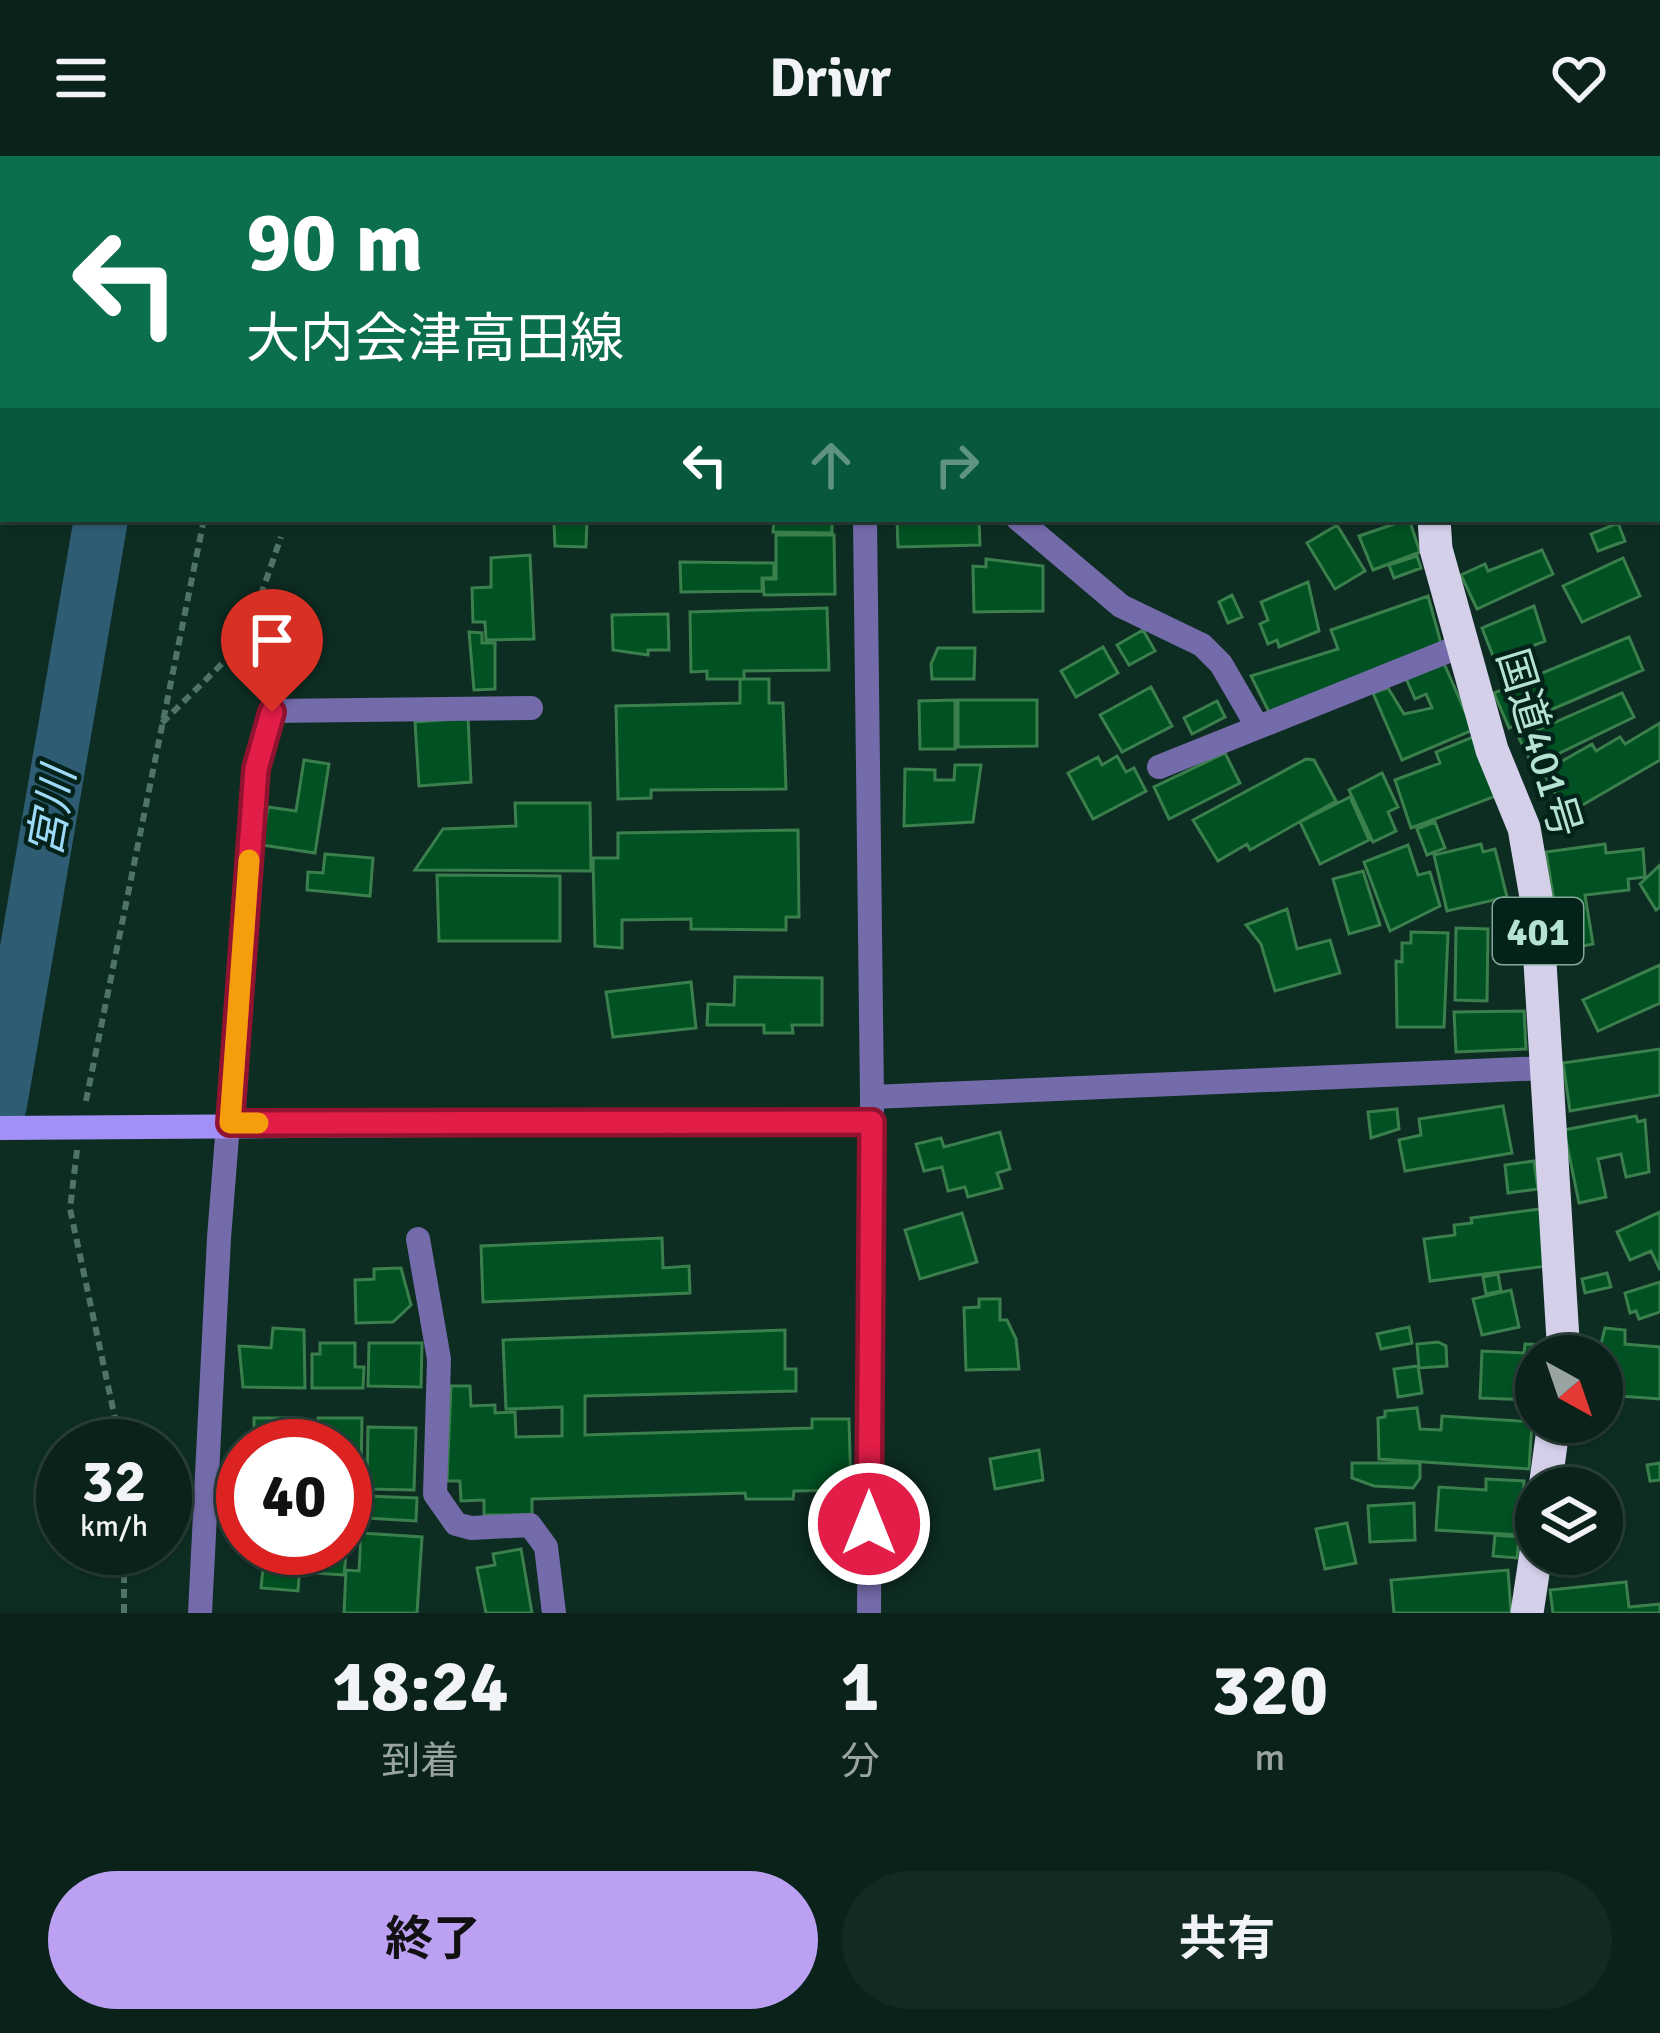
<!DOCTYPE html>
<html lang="ja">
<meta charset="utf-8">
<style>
body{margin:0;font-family:Signika,"Noto Sans JP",sans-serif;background:#132a23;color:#f1f3f6;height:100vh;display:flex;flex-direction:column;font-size:45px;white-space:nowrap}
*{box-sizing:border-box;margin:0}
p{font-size:39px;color:#99a4a2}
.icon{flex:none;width:66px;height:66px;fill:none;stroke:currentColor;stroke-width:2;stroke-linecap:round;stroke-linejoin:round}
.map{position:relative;height:1457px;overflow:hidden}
.panel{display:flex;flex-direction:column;background:#0a221a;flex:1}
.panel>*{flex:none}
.top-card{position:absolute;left:0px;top:0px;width:1662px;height:366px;box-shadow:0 3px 9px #0004,0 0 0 3px #2a3f39;background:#0b6e4f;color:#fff;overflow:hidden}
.needle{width:78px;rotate:140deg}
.tools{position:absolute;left:1515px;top:1179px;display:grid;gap:24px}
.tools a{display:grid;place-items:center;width:108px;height:108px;border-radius:50%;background:#0a221a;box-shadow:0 3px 9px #0004,0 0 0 3px #2a3f39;font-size:60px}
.speed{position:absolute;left:36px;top:1263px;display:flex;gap:24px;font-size:60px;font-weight:700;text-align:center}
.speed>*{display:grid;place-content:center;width:156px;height:156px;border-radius:50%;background:#0a221a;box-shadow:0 3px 9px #0004,0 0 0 3px #2a3f39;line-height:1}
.speed small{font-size:30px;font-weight:400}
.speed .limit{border:18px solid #d22;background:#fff;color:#111}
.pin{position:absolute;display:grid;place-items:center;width:102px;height:102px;color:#fff;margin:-123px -51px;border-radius:50% 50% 50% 0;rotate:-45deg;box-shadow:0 0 12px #0007}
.pin .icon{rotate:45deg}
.me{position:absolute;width:132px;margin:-66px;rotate:0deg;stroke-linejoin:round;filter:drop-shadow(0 0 9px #0008)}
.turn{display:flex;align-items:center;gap:42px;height:252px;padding:0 48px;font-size:54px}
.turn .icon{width:156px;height:156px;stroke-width:2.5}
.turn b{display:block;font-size:84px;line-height:102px}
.lanes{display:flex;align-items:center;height:114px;padding:0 48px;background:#0003;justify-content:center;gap:60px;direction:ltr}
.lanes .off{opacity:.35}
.eta{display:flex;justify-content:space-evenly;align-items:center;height:204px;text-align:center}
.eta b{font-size:72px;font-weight:700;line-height:84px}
.cta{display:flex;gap:24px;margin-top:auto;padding:24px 48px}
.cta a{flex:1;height:138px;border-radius:72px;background:#bca0f2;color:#111;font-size:48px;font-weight:700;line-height:138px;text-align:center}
.cta a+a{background:#132a23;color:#f1f3f6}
header{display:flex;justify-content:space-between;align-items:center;height:156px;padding:0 48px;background:#0a221a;font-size:54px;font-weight:700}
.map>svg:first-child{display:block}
</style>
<header><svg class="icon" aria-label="menu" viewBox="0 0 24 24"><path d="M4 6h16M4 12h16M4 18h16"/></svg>Drivr<svg class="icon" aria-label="heart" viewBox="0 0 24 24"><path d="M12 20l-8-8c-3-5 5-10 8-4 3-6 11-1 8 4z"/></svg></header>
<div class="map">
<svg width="1660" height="1457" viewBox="0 0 1660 1457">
<rect width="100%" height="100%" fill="#0d2d23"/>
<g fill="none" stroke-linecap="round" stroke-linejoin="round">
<path stroke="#2e5d73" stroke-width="54" d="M 168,3 L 169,0
M 0,949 L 101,363"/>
</g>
<path fill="#015222" stroke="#3b7f4d" stroke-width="3" d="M 384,0 L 443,0 L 443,3 L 384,3 Z
M 678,0 L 750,0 L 761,3 L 677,3 Z
M 1301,0 L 1355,0 L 1363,2 L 1300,3 Z
M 774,363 L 832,363 L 832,377 L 773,376 Z
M 897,363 L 979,363 L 980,389 L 898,391 Z
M 1409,363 L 1420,396 L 1373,414 L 1359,380 Z
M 587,366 L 586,391 L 555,390 L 554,367 Z
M 1618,367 L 1625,385 L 1598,395 L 1591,378 Z
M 1337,369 L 1365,415 L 1335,433 L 1307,387 Z
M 776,379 L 834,379 L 835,438 L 764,439 L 763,423 L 776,423 Z
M 1542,394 L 1553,418 L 1477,453 L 1461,419 L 1485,408 L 1488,415 Z
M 530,399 L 534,483 L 486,484 L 485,466 L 473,466 L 472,432 L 491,431 L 491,402 Z
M 1417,400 L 1421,412 L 1394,422 L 1389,409 Z
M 1623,402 L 1640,440 L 1582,466 L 1563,430 Z
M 986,403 L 1043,410 L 1043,455 L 974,456 L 973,410 L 986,411 Z
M 680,406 L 774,407 L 774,422 L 762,422 L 762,435 L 681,436 Z
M 1308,426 L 1319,475 L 1279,491 L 1277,484 L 1268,488 L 1260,468 L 1268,464 L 1261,446 Z
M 1232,439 L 1242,461 L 1228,467 L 1219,446 Z
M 1428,440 L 1442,491 L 1269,556 L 1251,520 L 1338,493 L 1331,474 Z
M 1534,450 L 1545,485 L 1495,505 L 1482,472 Z
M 827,452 L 829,514 L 744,515 L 744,523 L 707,523 L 707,515 L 691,516 L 690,456 Z
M 668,458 L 669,494 L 648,494 L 648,499 L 613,494 L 612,459 Z
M 1143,474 L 1155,495 L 1129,509 L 1117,489 Z
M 469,476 L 482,477 L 482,487 L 495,487 L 495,533 L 474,534 Z
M 1629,481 L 1643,514 L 1509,572 L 1494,537 Z
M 1103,491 L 1118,517 L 1076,541 L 1061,515 Z
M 938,492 L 975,492 L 974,523 L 932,523 L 931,508 Z
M 1443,505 L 1473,574 L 1402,604 L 1373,537 L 1388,532 L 1404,558 L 1432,552 L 1426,538 L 1415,543 L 1405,520 Z
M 740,523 L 769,523 L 769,547 L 783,547 L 786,633 L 651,634 L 651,642 L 618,643 L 616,550 L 740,547 Z
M 1151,531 L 1172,570 L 1122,596 L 1100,559 Z
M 1622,537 L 1634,561 L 1533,610 L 1519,582 Z
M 955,544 L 955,593 L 920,593 L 919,545 Z
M 958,544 L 1037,544 L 1037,590 L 958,591 Z
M 1217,545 L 1225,561 L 1192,578 L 1184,562 Z
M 468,562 L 471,626 L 419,630 L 415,566 Z
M 1660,567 L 1660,604 L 1567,658 L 1543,616 L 1592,588 L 1596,595 L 1620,581 L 1625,588 Z
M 1473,581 L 1496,640 L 1411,672 L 1395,624 L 1440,607 L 1436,596 Z
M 1225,597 L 1240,627 L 1169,663 L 1154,631 Z
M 1117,600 L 1126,616 L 1134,612 L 1146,635 L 1093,663 L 1068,617 L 1098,601 L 1102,609 Z
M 1306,603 L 1314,604 L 1336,645 L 1250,694 L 1247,688 L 1218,705 L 1193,664 Z
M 304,604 L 329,608 L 315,697 L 262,689 L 268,651 L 296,655 Z
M 955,609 L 981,609 L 973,666 L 904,670 L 905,613 L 935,614 L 935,624 L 954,624 Z
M 1382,617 L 1398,651 L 1388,656 L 1396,675 L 1373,686 L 1349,634 Z
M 1350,641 L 1369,684 L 1320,708 L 1300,666 Z
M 515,647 L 590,647 L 591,715 L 415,714 L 443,673 L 516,670 Z
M 1435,666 L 1445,692 L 1427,699 L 1417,673 Z
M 798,674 L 799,761 L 786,761 L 786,774 L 691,773 L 691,763 L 622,764 L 622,792 L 595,790 L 593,702 L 618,702 L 618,677 Z
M 1481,688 L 1483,696 L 1495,693 L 1507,741 L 1447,755 L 1434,699 Z
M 1605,688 L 1606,697 L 1643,693 L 1645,721 L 1628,723 L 1629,734 L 1585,739 L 1593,788 L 1562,794 L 1546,696 Z
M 1408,689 L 1418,719 L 1430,716 L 1440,750 L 1390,775 L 1364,706 Z
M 325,698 L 373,702 L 370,740 L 307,734 L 308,716 L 323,717 Z
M 1660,709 L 1660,751 L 1656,754 L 1640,728 Z
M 1363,715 L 1380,769 L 1349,778 L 1333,723 Z
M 437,719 L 560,720 L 560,785 L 439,785 Z
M 1287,753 L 1297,793 L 1330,784 L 1340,817 L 1275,835 L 1261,788 L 1246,769 Z
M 1456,772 L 1488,773 L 1487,845 L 1455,844 Z
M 1411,776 L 1448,777 L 1444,871 L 1397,871 L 1396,805 L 1402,806 L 1402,787 L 1411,787 Z
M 1660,809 L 1660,847 L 1598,875 L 1583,844 Z
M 735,821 L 822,822 L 822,869 L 792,869 L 793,877 L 764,877 L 764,869 L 707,869 L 708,848 L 734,849 Z
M 691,826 L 696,872 L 613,881 L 606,836 Z
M 1524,855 L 1526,893 L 1456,896 L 1454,856 Z
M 1660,893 L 1660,939 L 1570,955 L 1563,907 Z
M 1503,950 L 1512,997 L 1405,1015 L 1399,984 L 1421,979 L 1419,963 Z
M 1397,953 L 1399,973 L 1371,982 L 1368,956 Z
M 1636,960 L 1638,966 L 1645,964 L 1649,1016 L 1626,1021 L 1621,998 L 1598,1003 L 1606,1041 L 1579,1047 L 1564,974 Z
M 1000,976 L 1010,1013 L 997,1017 L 1002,1032 L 968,1041 L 965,1031 L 948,1035 L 942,1011 L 924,1015 L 916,988 L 941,982 L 944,991 Z
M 1534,1005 L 1538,1033 L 1508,1037 L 1505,1009 Z
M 1540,1053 L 1547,1110 L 1430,1125 L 1424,1083 L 1455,1079 L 1454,1069 L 1472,1067 L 1471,1062 Z
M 1660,1056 L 1660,1114 L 1651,1095 L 1630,1104 L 1617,1076 Z
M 962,1057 L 977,1106 L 920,1123 L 905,1074 Z
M 662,1082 L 663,1112 L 689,1110 L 690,1137 L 483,1146 L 481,1090 Z
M 401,1112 L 411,1149 L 393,1166 L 356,1167 L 355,1124 L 374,1123 L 374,1113 Z
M 1607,1117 L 1611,1131 L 1585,1137 L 1582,1123 Z
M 1498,1118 L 1501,1135 L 1486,1138 L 1483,1121 Z
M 1660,1126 L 1660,1156 L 1639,1163 L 1636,1155 L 1630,1157 L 1625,1137 Z
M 1511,1134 L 1519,1171 L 1482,1179 L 1473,1143 Z
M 979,1143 L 1000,1143 L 1000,1164 L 1007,1164 L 1016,1183 L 1019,1213 L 966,1214 L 964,1152 L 979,1151 Z
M 1409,1171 L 1412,1187 L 1381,1193 L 1377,1178 Z
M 273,1172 L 304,1174 L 305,1232 L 243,1231 L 239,1190 L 271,1192 Z
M 1605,1172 L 1625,1174 L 1625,1188 L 1660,1191 L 1660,1243 L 1607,1239 L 1607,1215 L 1598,1200 Z
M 785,1174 L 785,1213 L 796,1213 L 796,1235 L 585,1240 L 585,1279 L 812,1272 L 812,1263 L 849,1263 L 851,1334 L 794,1335 L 793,1343 L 746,1343 L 745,1337 L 532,1343 L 532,1359 L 484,1359 L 484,1344 L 461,1345 L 460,1325 L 447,1325 L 451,1230 L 470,1230 L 471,1250 L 495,1249 L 495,1257 L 515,1256 L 516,1281 L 562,1280 L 562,1251 L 506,1253 L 503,1184 Z
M 1438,1186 L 1446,1190 L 1447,1210 L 1419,1212 L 1417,1188 Z
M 320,1187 L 355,1187 L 355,1211 L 364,1211 L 363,1232 L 312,1232 L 312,1198 L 320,1198 Z
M 369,1187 L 422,1187 L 421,1231 L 368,1230 Z
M 1525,1188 L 1548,1189 L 1547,1200 L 1536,1200 L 1536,1244 L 1480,1242 L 1482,1195 L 1524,1197 Z
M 1418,1210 L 1422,1237 L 1398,1241 L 1394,1213 Z
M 1417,1252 L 1420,1273 L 1441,1274 L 1442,1260 L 1532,1266 L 1529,1313 L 1379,1303 L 1378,1262 L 1385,1261 L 1385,1255 Z
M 254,1262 L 294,1262 L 294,1290 L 246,1290 L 254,1288 Z
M 318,1262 L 362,1262 L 361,1318 L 345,1317 L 345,1290 L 318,1290 Z
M 368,1271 L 416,1272 L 414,1334 L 367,1333 Z
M 1039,1294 L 1043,1324 L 995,1333 L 990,1303 Z
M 1352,1307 L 1420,1307 L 1420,1322 L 1413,1332 L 1374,1330 L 1352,1322 Z
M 1660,1307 L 1660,1324 L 1650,1325 L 1647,1309 Z
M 1486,1323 L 1524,1325 L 1521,1379 L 1436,1374 L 1439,1331 L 1486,1334 Z
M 366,1340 L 417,1342 L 416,1365 L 366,1362 Z
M 227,1342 L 243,1342 L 243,1379 L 227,1379 Z
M 1414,1347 L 1415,1384 L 1370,1386 L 1368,1350 Z
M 1347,1367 L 1356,1407 L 1325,1413 L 1316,1373 Z
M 361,1377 L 422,1381 L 417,1457 L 344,1457 L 346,1414 L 359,1415 Z
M 1495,1379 L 1519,1381 L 1517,1402 L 1493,1400 Z
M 345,1380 L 348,1380 L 344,1419 L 315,1417 L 317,1392 L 345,1392 Z
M 265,1392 L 301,1395 L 298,1435 L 261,1432 Z
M 521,1393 L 532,1457 L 486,1457 L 477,1412 L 495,1409 L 493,1398 Z
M 1508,1414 L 1511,1457 L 1394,1457 L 1391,1424 Z
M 1626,1426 L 1629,1451 L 1660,1448 L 1660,1457 L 1553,1457 L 1550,1434 Z"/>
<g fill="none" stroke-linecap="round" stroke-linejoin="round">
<path stroke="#4f7467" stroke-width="6" stroke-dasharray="9 6" stroke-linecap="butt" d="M 279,3 L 280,0
M 162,567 L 245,485 L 281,381
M 86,945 L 204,363
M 77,994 L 70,1053 L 121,1290
M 124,1457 L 124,1392"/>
<path stroke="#746baa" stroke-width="24" d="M 621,0 L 623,3
M 1018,363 L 1121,450 L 1202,489 L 1221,508 L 1257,570
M 1159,611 L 1463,489
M 872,941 L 1546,912
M 418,1083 L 439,1203 L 435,1338 L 456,1368 L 471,1372 L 530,1369 L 546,1391 L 554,1457
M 200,1457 L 219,1082 L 256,613 L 272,555 L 531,552"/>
<path stroke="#746baa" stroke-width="24" d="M 858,0 L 858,3
M 865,363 L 872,941 L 869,1457"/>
<path stroke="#a290f6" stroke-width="24" d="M 0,972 L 872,966"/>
<path stroke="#d4d0ea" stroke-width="33" d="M 1515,3 L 1515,0
M 1434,363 L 1436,393 L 1492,594 L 1524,672 L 1536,741 L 1564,1200
M 1545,1332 L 1554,1266
M 1527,1457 L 1536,1397"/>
</g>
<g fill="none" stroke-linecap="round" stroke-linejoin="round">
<defs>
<path id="route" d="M 272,556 L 256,613 L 230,967 L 872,966 L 869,1368"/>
</defs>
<use href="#route" stroke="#92132f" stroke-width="30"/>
<use href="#route" stroke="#e11d48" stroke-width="21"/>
<path stroke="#f59e0b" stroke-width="21" d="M 249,704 L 230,967 L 258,967"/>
</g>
<g text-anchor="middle" stroke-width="9" stroke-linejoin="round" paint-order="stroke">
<rect fill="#03231a" stroke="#80a99a" stroke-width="3" x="1493" y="742" width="90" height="66" rx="9"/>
<g font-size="39" font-weight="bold" fill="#b5e2d1">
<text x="1538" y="789">401</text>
</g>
<g font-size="42" fill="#b5e2d1" stroke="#03231a">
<text transform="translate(1540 587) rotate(73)" y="15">国道401号</text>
</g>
<g font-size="45" font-style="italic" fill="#9edaf7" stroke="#03231a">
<text transform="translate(51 656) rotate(-80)" y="16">宮川</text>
</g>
</g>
</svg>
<div class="tools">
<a><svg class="needle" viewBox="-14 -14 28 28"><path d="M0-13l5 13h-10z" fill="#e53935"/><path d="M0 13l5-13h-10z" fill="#99a4a2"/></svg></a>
<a><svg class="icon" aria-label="layers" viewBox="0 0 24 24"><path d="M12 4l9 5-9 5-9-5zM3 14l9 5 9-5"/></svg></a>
</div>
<div class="speed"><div>32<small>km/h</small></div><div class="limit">40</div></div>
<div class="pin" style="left:272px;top:556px;background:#d93025"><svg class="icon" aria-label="arrive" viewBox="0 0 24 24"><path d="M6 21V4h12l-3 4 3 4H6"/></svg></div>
<svg class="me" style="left:869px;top:1368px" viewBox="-20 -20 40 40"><circle r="17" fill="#e11d48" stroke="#fff" stroke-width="3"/><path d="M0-11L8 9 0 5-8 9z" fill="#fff"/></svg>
<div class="top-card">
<div class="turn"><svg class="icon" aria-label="left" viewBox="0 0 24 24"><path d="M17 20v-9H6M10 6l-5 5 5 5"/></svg><div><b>90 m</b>大内会津高田線</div></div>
<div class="lanes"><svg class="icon" aria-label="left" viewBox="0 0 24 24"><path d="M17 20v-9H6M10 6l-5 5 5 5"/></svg><svg class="icon off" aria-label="ahead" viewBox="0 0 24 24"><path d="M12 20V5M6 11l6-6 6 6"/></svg><svg class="icon off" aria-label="right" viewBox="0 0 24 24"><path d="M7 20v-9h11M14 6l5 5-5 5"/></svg></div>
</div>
</div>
<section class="panel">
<div class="eta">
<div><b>18:24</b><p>到着</p></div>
<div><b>1</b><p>分</p></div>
<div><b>320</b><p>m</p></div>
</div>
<div class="cta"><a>終了</a><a>共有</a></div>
</section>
